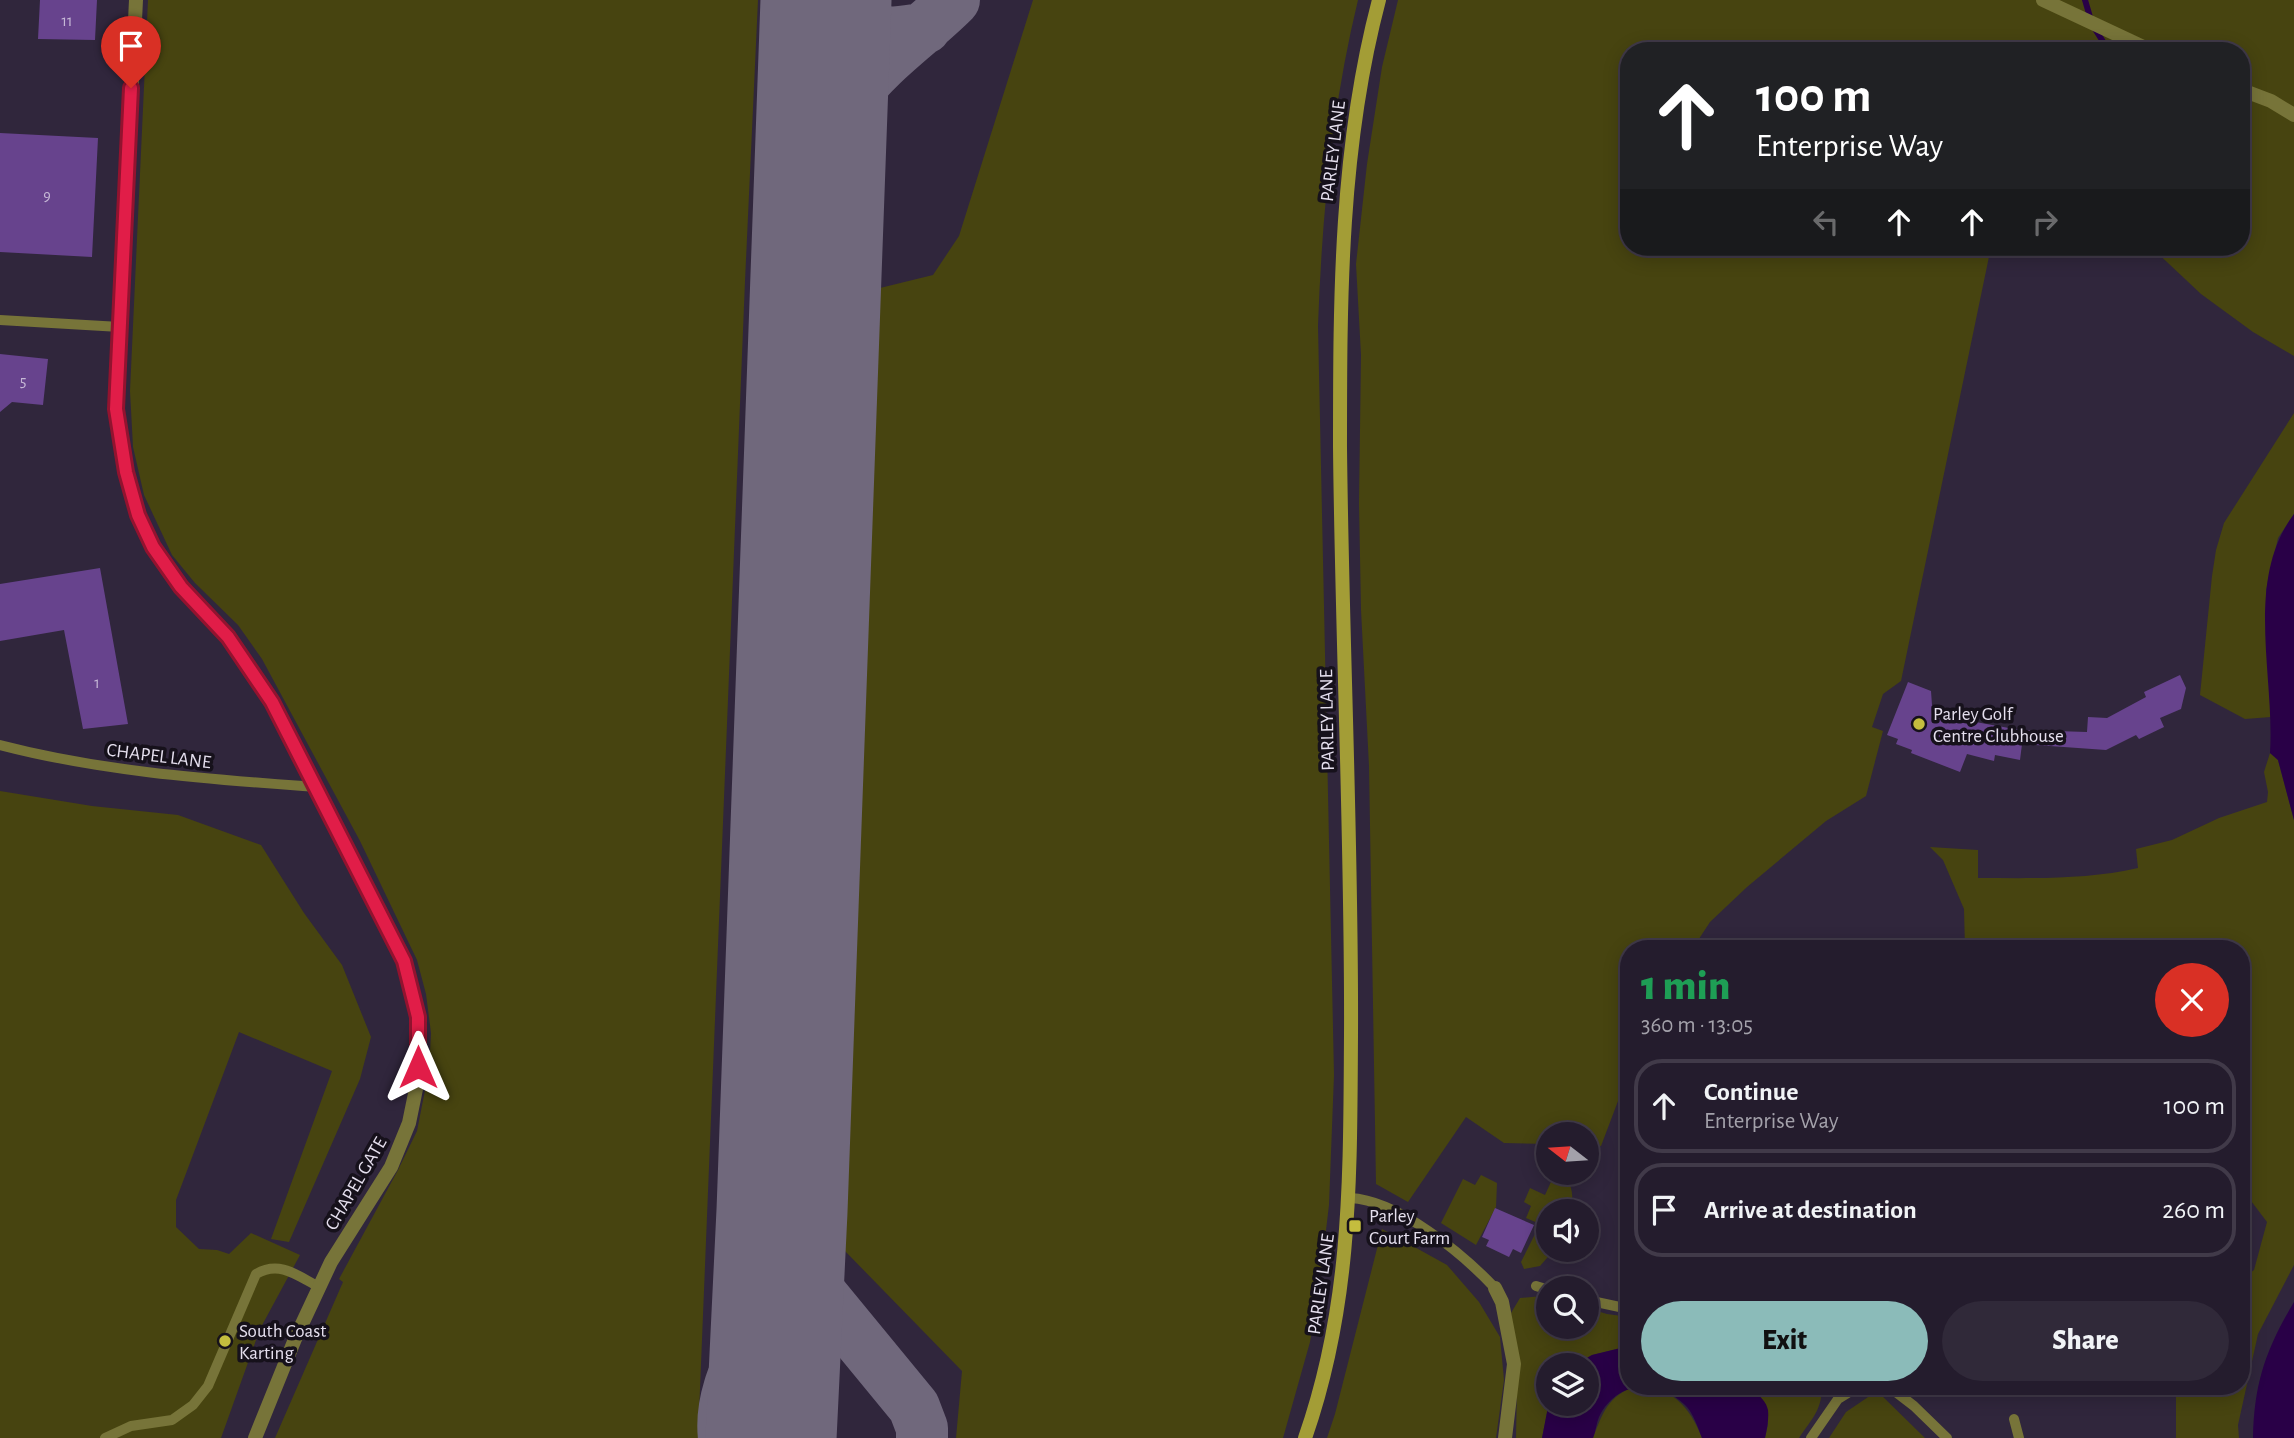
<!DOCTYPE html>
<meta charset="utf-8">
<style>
body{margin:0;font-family:"Alegreya Sans",sans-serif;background:#302939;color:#f1f3f6;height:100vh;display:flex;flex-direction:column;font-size:26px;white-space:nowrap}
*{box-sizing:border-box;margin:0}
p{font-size:23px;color:#a3a1aa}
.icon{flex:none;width:38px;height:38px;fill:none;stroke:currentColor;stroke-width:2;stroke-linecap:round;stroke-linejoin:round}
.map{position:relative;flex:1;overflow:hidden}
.side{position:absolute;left:1620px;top:940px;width:630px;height:455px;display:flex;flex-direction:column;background:#241c2d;border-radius:28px;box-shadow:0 4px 18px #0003,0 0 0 2px #413a49}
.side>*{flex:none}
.banner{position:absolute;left:1620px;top:42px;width:630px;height:214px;border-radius:28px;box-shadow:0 4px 18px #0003,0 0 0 2px #413a49;background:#202124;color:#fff;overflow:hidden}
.needle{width:46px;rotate:287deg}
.tools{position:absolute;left:1536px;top:1122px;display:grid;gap:14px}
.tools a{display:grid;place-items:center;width:63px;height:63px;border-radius:50%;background:#241c2d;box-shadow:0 4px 18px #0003,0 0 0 2px #413a49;font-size:35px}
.pin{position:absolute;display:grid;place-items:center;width:60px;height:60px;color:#fff;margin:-72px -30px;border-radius:50% 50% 50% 0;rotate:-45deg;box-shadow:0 0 7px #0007}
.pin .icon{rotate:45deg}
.me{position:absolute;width:77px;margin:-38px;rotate:0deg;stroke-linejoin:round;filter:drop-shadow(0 0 5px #0008)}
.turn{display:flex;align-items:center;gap:24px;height:147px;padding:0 21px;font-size:32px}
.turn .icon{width:91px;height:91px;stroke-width:2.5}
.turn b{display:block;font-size:49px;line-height:60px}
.lanes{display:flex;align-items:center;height:66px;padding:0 21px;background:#0003;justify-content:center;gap:35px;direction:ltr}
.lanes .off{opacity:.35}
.round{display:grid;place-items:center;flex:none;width:74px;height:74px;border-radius:37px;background:#302939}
.overview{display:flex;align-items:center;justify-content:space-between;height:119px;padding:0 21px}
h1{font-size:42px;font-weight:800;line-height:52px;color:#1e9e55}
.button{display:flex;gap:14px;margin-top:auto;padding:14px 21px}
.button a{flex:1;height:80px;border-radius:42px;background:#8bbbb9;color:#111;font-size:28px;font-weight:800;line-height:80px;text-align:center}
.button a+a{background:#302939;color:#f1f3f6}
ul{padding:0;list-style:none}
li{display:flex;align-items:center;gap:21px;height:94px;margin:0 14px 10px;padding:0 7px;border:4px solid #413a49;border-radius:28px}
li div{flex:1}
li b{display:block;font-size:26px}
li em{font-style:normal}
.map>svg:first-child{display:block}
</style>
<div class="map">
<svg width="2294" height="1438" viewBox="0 0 2294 1438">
<rect width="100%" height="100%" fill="#30263c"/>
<path fill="#474410" d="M 148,0 L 758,0 L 745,281 L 698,1438 L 275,1438 L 343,1282 L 339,1279 L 398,1170 L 417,1131 L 429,1070 L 431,1033 L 426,994 L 417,960 L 360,841 L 262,659 L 238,625 L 195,583 L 172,555 L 144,495 L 133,447 L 130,391 Z
M 1033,0 L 1358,0 C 1332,107 1322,215 1318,326 L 1334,1075 L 1329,1205 L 1319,1289 L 1310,1342 L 1283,1438 L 956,1438 L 962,1371 L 844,1250 L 880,288 L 933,275 L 959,236 Z
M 1398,0 L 2294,0 L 2294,356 L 2253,332 L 2201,294 L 2151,247 L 2242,247 L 2242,51 L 1629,51 L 1629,247 L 1991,247 L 1901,681 L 1883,694 L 1872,727 L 1883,731 L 1866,796 L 1826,821 L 1747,887 L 1710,922 L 1693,948 L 1629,948 L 1629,1072 L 1601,1146 L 1587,1146 L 1587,1134 L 1549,1134 L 1549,1144 L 1504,1143 L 1466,1117 L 1408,1202 L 1376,1184 L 1369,766 L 1361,610 L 1359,503 L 1361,355 L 1356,264 L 1367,164 L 1382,67 Z
M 2294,413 L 2294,514 L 2278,538 L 2266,590 L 2271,717 L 2245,719 L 2200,695 L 2212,576 L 2216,550 L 2224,523 Z
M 2270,753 L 2278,760 L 2294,820 L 2294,1265 L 2258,1334 L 2238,1425 L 2239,1438 L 2176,1438 L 2176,1386 L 2242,1386 L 2242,1279 L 2254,1270 L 2267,1222 L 2242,1189 L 2242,948 L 1965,948 L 1964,909 L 1943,860 L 1930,847 L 1978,850 L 1978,878 C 2032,878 2086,880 2138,868 L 2136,849 L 2172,840 L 2219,818 L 2267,802 L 2268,792 L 2264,772 Z
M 0,791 L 92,806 L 178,815 L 261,845 L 304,913 L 342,965 L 371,1037 L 360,1079 L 289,1242 L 271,1239 L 332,1071 L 239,1032 L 176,1200 L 176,1227 L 199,1249 L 217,1250 L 229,1254 L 251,1233 L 300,1255 L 260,1329 L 221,1438 L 0,1438 Z
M 1555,1173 L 1564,1173 C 1572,1184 1574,1197 1571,1211 L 1549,1211 L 1549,1250 L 1554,1250 L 1540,1266 L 1524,1269 L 1521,1262 L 1540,1224 L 1526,1218 L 1531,1206 L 1524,1202 L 1530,1188 L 1545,1195 Z
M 1481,1175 L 1497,1183 L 1496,1207 L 1476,1245 L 1441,1223 L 1463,1179 L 1475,1185 Z
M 1382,1229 L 1447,1265 L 1479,1302 L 1500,1337 L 1504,1380 L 1496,1438 L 1327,1438 L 1335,1414 Z
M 1542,1296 L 1549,1298 L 1549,1326 L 1587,1326 L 1587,1308 L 1607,1314 L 1629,1317 L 1629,1346 L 1592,1355 L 1575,1365 L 1549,1365 L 1549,1402 L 1542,1438 L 1516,1438 L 1517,1384 L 1511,1313 L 1520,1298 Z
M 1636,1386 C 1672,1386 1690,1407 1702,1438 L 1593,1438 C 1603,1412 1608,1396 1636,1386 Z
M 1734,1386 L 1821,1386 C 1824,1408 1810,1421 1799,1438 L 1765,1438 L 1768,1424 L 1758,1395 Z
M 1877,1391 L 1925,1438 L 1829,1438 L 1846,1412 Z"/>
<path fill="#290047" d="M 2294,514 L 2294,820 L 2278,760 L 2270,753 C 2275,676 2244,580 2294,514 Z
M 2294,1302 L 2294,1438 L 2253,1438 C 2254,1383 2266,1349 2294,1302 Z
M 1629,1346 L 1629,1386 L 1714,1386 L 1717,1389 C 1734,1382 1764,1390 1768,1410 C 1769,1419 1767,1429 1765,1438 L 1702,1438 C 1698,1428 1693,1412 1685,1405 C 1657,1378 1617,1380 1599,1417 C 1596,1424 1596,1431 1593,1438 L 1542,1438 L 1549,1402 L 1587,1404 L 1587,1365 L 1575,1365 L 1592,1355 Z"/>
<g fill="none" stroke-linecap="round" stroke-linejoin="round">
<path stroke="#290047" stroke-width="6" d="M 2085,0 L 2090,17
M 2095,29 L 2109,51"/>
<path stroke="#70687c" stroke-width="52" d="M 848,0 C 866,37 889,36 925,28
M 819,161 C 830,140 838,117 852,98 C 880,60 921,33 954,0
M 782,1221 L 786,1244 L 794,1261 L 914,1407 L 922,1428 L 922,1438
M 724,1438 C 718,1387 750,1347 766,1301 C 772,1284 776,1266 780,1248"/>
<path stroke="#70687c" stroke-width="131" d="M 771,1438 L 782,1211 L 826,0"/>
</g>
<path fill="#67438d" d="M 40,0 L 97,0 L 95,40 L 38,39 Z
M 0,133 L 98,138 L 92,257 L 0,252 Z
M 0,354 L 48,359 L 43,405 L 12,402 L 0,412 Z
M 100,568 L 128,724 L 83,729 L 64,630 L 0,641 L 0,584 Z
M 2180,675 L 2186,688 L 2181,709 L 2160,718 L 2164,727 L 2139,739 L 2136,735 L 2106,750 L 2022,744 L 2020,760 L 1995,755 L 1994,761 L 1967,754 L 1960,772 L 1911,753 L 1912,750 L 1896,744 L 1898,739 L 1887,735 L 1908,682 L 1931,691 L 1932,705 L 1970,721 L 2020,730 L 2087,732 L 2088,717 L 2107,718 L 2146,697 L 2144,692 Z
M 1495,1208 L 1534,1225 L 1521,1253 L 1513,1249 L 1509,1257 L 1486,1246 L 1489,1240 L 1482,1237 Z"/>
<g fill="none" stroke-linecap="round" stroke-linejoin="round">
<path stroke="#777439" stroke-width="10" d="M 0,320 L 120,327
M 0,745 C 104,772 208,779 315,787
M 1350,1198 C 1398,1200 1463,1254 1495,1288
M 1536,1286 L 1549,1290
M 1587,1300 L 1629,1309
M 1888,1386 L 1914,1406 L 1947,1438
M 2014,1419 L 2019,1438
M 105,1438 L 131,1426 L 172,1420 L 193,1405 L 208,1386 L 256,1274 C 280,1260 298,1276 319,1287
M 1811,1438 L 1838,1399 L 1859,1386"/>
<path stroke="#777439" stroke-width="14" d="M 136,0 L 116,409 L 122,456 L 131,488 L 138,515 L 153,547 L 181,587 L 228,637 L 272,702 L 404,961 L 418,1017 L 419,1050 L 417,1084 L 409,1123 L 391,1167 L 331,1262 L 295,1339 L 255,1438
M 2043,0 L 2152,51
M 2242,90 L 2271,101 L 2294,115
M 1495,1288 L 1502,1302 L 1514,1364 L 1505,1438"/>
<path stroke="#a39d36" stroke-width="14" d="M 1305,1438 C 1352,1304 1350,1176 1351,1036 C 1352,840 1342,644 1340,447 C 1340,297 1340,147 1379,0"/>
</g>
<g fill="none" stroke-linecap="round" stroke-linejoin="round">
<defs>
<path id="route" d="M 131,88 L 116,409 L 126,472 L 138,515 L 153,547 L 181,587 L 228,637 L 272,702 L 404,961 L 418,1017 L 418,1067"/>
</defs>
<use href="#route" stroke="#92132f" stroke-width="18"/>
<use href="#route" stroke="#e11d48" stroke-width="12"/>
</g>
<g fill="#c4bd3e" stroke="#16111b" stroke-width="2.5">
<circle cx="1919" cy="724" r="7"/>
<rect x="1348" y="1219" width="14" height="14" rx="3.5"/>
<circle cx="225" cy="1341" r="7"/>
</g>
<g text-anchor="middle" stroke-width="7" stroke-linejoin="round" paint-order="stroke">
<g font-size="16" fill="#c6b8d6">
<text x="67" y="26">11</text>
<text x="47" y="201">9</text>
<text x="23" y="386">5</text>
<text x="97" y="688">1</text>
</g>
<g font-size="19" fill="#e5dfee" stroke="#16111b">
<text transform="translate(1332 151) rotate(-83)" y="7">PARLEY LANE</text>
<text transform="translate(1326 720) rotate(-91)" y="7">PARLEY LANE</text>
<text transform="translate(159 755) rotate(7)" y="7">CHAPEL LANE</text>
<text transform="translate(355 1183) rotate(-60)" y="7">CHAPEL GATE</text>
<text transform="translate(1320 1284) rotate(-82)" y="7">PARLEY LANE</text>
</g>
<g font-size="19" fill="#e5dfee" stroke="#16111b" text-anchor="start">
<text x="1933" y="720">Parley Golf<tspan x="1933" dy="22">Centre Clubhouse</tspan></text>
<text x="1369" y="1222">Parley<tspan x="1369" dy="22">Court Farm</tspan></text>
<text x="239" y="1337">South Coast<tspan x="239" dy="22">Karting</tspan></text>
</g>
</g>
</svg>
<div class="tools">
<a><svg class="needle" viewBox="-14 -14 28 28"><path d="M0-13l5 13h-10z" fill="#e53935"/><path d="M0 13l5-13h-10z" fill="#a3a1aa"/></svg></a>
<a><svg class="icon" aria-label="sound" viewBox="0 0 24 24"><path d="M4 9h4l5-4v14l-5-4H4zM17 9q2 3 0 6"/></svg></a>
<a><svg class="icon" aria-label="search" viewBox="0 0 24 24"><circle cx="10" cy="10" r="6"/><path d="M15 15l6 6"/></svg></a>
<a><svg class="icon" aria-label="layers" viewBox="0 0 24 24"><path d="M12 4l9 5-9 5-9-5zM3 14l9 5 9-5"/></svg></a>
</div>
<div class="pin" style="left:131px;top:88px;background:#d93025"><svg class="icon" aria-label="arrive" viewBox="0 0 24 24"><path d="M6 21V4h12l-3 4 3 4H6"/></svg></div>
<svg class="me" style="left:418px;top:1067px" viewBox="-20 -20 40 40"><path d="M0-17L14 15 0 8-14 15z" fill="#e11d48" stroke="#fff" stroke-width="4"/></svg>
<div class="banner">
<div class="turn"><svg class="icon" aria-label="ahead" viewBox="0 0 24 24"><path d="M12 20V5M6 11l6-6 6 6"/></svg><div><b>100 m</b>Enterprise Way</div></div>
<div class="lanes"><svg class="icon off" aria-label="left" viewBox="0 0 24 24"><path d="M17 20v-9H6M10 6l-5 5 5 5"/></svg><svg class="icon" aria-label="ahead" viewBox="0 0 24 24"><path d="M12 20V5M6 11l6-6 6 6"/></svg><svg class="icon" aria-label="ahead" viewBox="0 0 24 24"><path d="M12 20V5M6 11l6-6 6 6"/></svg><svg class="icon off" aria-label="right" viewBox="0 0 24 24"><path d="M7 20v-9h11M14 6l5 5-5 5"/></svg></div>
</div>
<section class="side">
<div class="overview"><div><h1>1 min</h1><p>360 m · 13:05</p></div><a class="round" style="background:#d93025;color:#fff"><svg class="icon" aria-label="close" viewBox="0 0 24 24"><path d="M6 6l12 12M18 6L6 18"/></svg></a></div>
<ul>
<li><svg class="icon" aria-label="ahead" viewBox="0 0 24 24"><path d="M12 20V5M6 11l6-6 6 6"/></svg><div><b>Continue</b><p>Enterprise Way</p></div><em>100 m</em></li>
<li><svg class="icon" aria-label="arrive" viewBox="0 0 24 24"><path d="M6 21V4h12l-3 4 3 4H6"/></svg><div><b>Arrive at destination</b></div><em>260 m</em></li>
</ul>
<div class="button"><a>Exit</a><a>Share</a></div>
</section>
</div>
